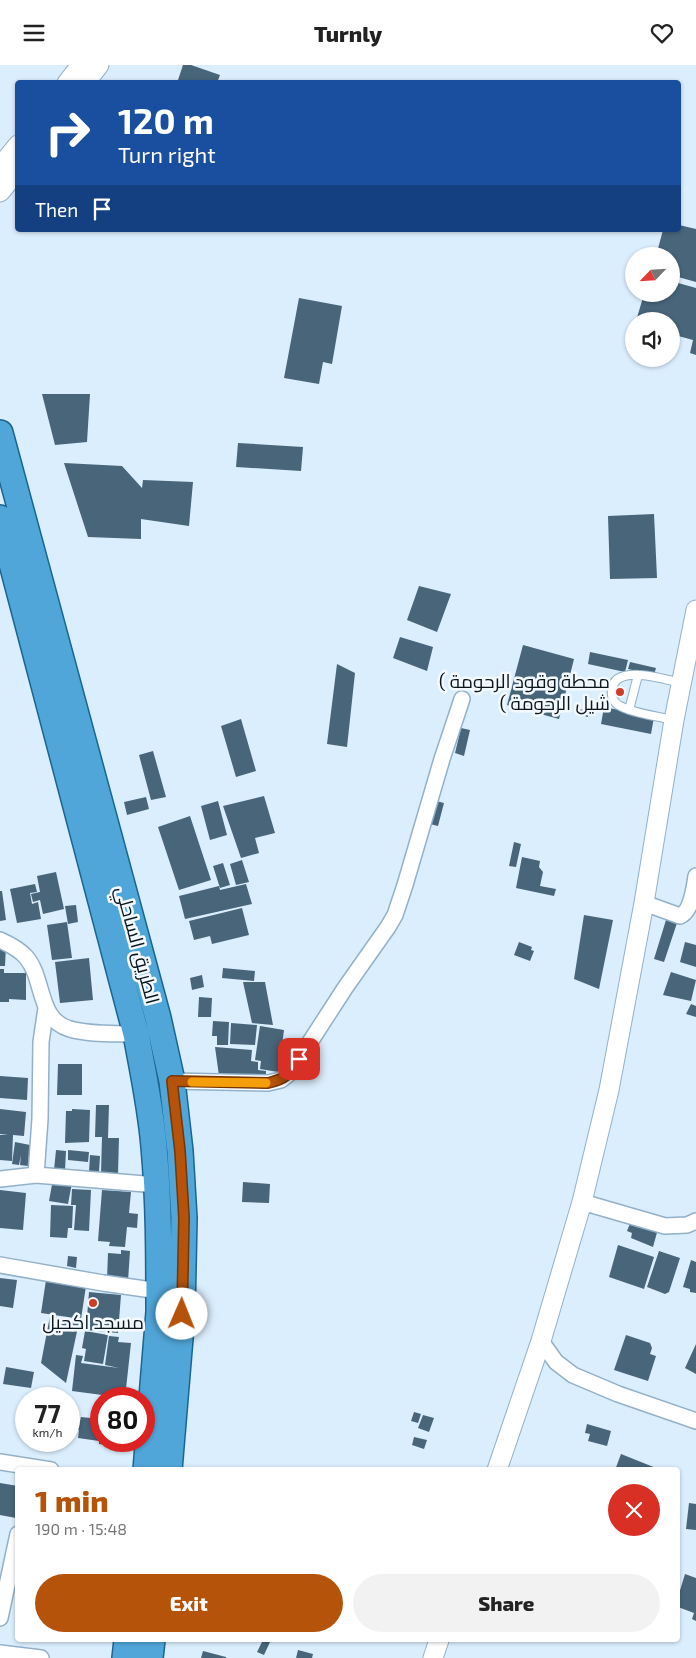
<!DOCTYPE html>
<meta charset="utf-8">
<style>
body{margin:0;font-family:"Exo 2",Cairo,sans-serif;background:#f2f2f2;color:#222;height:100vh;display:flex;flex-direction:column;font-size:19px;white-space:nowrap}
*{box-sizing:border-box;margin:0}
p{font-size:16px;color:#767676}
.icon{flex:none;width:28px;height:28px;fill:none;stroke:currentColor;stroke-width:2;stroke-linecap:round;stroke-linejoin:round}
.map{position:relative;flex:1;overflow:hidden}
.drawer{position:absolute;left:15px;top:1402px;width:665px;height:175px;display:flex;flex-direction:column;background:#fff;border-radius:5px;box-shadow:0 1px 4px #0004}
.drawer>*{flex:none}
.banner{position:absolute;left:15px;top:15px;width:666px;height:152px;border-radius:5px;box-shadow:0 1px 4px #0004;background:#1a4fa0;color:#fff;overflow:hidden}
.needle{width:32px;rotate:245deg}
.buttons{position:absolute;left:625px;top:182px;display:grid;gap:10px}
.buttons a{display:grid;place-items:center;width:55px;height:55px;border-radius:50%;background:#fff;box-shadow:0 1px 4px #0004;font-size:25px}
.speed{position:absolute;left:15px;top:1322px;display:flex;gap:10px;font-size:25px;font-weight:700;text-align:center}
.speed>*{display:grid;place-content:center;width:65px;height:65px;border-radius:50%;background:#fff;box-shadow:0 1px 4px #0004;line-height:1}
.speed small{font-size:12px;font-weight:400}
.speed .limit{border:8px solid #d22;background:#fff;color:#111}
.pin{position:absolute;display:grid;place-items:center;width:42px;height:42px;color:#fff;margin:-21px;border-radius:10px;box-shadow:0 2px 8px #0006}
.me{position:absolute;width:55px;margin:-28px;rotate:1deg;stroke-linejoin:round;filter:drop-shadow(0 0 4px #0008)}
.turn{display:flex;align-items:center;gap:18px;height:105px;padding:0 20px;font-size:22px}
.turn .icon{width:65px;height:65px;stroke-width:2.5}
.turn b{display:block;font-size:35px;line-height:42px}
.then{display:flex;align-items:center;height:48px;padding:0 20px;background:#0003;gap:10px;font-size:19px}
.round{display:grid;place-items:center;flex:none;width:52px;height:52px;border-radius:26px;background:#f2f2f2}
.overview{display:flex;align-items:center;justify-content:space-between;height:85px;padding:0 20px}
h1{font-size:30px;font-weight:800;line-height:38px;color:#b45309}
.button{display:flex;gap:10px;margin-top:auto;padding:10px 20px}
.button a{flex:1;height:58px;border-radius:30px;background:#b45309;color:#fff;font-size:20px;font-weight:800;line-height:58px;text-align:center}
.button a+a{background:#f2f2f2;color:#222}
header{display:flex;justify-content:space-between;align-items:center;height:65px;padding:0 20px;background:#fff;font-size:22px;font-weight:800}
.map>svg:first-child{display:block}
</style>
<header><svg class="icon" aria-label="menu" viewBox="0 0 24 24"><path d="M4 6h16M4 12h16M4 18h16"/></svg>Turnly<svg class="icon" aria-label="heart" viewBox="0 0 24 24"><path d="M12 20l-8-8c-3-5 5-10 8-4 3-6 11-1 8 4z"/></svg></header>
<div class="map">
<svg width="696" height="1593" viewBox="0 0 696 1593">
<rect width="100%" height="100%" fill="#dbeefd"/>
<path fill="#48657a" d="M 183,0 L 191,0 L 220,10 L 217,18 L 177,18 Z
M 679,160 L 696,164 L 696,217 L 671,210 L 671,191 L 656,191 L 663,165 L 679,165 Z
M 671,216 L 696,223 L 696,290 L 690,288 L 693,275 L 671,269 L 671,256 L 636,256 L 644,229 L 671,229 Z
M 299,233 L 342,241 L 332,299 L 323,297 L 319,319 L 284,313 Z
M 42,329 L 90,329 L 87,377 L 55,380 Z
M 238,378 L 303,382 L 301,406 L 236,402 Z
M 64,398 L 122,401 L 142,423 L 143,415 L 193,417 L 189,461 L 141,454 L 141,474 L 88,472 Z
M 654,449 L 657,513 L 610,514 L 608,451 Z
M 419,521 L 451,529 L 437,567 L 407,555 Z
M 400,572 L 433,582 L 427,606 L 393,593 Z
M 523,580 L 574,594 L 559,654 L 507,640 Z
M 590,587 L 628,595 L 625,607 L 588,599 Z
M 630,597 L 656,603 L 654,610 L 628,604 Z
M 337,599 L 355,608 L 347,682 L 327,679 Z
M 604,642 L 654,652 L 651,669 L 601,659 Z
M 578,644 L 589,646 L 588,652 L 577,649 Z
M 241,654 L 256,706 L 236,712 L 221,661 Z
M 461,663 L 470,665 L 464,691 L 455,688 Z
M 153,686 L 166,732 L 151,735 L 139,690 Z
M 264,731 L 275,768 L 255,773 L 259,788 L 241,793 L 223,741 Z
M 146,732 L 149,744 L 127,750 L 124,737 Z
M 218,736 L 227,770 L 210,775 L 201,741 Z
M 436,736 L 444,738 L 438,761 L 430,759 Z
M 190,751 L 211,815 L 179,825 L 158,762 Z
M 514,777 L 521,779 L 516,802 L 509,801 Z
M 522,792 L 540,796 L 539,802 L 543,807 L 540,821 L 556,824 L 554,831 L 516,823 Z
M 242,795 L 249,817 L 236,820 L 230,799 Z
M 223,798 L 230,820 L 220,823 L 213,801 Z
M 56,807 L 64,844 L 43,849 L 40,835 L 33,837 L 31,829 L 40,827 L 37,811 Z
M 35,819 L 37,827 L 30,828 L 32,839 L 38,837 L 41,854 L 17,858 L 10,824 Z
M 246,819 L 252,839 L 185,854 L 179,831 L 219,821 L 220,825 Z
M 0,826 L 2,826 L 6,855 L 0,856 Z
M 76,840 L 78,857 L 68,859 L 65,841 Z
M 242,843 L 249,870 L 212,879 L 210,871 L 194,875 L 189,856 Z
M 584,850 L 613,855 L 599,924 L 574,914 Z
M 666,855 L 677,858 L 664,897 L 654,894 Z
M 67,857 L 72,893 L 52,895 L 47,860 Z
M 519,877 L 532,882 L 531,885 L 534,886 L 530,896 L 514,890 Z
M 685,877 L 696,880 L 696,902 L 680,897 Z
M 0,881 L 6,881 L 5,901 L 0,901 Z
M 89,893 L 93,935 L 60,938 L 55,897 Z
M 223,903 L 255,906 L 254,916 L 222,913 Z
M 0,904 L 4,904 L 4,908 L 26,908 L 26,935 L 9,934 L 9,937 L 0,937 Z
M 671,907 L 696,915 L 691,936 L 663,930 Z
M 202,910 L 204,922 L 192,925 L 190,913 Z
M 243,917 L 265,917 L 273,960 L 252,958 Z
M 199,932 L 212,933 L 211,952 L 198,952 Z
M 691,939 L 696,941 L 696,952 L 686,949 Z
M 213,956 L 229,957 L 228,980 L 217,980 L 217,971 L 212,971 Z
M 231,958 L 257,960 L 255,980 L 230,979 Z
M 260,961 L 284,965 L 281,988 L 284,988 L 282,1003 L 278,1003 L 278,1007 L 260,1004 L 261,996 L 255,995 Z
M 215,982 L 252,985 L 251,996 L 258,997 L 258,1005 L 266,1006 L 266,1014 L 219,1011 Z
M 58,999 L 82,999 L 82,1030 L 57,1030 Z
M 0,1011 L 28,1013 L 27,1035 L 0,1033 Z
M 96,1040 L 109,1040 L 108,1073 L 119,1073 L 118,1109 L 101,1108 L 102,1072 L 95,1072 Z
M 0,1044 L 26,1047 L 24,1071 L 13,1070 L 12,1096 L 0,1095 L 0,1070 L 8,1070 L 0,1069 Z
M 72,1044 L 90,1045 L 89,1077 L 65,1078 L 66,1046 L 72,1046 Z
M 15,1077 L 30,1080 L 28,1101 L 20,1100 L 21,1090 L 19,1100 L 12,1099 Z
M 56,1085 L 66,1086 L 65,1105 L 54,1105 Z
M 68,1085 L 89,1087 L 88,1097 L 68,1095 Z
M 90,1090 L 100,1091 L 99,1107 L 89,1107 Z
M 53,1114 L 72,1118 L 68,1139 L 49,1136 Z
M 243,1117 L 270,1119 L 269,1138 L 242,1137 Z
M 72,1124 L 91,1125 L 89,1166 L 74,1165 L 76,1140 L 71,1140 Z
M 0,1125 L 26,1128 L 23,1165 L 0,1163 Z
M 102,1125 L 131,1127 L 129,1148 L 138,1149 L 137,1163 L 127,1162 L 125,1182 L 109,1181 L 110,1177 L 98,1176 Z
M 51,1140 L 73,1141 L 72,1163 L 68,1163 L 67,1173 L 50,1172 Z
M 631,1156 L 658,1164 L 653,1182 L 631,1173 L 632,1168 L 627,1166 Z
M 618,1180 L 654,1192 L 644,1224 L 609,1212 Z
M 121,1185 L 130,1186 L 128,1216 L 107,1215 L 108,1188 L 121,1189 Z
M 659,1186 L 680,1193 L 669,1227 L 665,1229 L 647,1222 Z
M 68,1191 L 77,1192 L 76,1203 L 67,1201 Z
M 691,1195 L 696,1197 L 696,1228 L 690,1227 L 690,1224 L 683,1222 Z
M 0,1213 L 17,1215 L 13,1243 L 0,1241 Z
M 46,1215 L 86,1221 L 81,1254 L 41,1248 Z
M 89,1227 L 121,1230 L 118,1268 L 86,1265 Z
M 50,1251 L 79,1257 L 66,1318 L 41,1298 Z
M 85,1266 L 108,1270 L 103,1299 L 84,1296 L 86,1284 L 82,1283 Z
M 626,1270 L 650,1278 L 652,1283 L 650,1289 L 656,1291 L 648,1316 L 614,1305 Z
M 109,1271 L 119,1272 L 118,1277 L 131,1278 L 125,1333 L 72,1326 L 76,1290 L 83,1291 L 81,1298 L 119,1303 L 105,1300 Z
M 696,1279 L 696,1309 L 685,1303 Z
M 6,1302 L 34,1307 L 31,1323 L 3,1319 Z
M 414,1347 L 421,1349 L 418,1358 L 411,1356 Z
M 423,1350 L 434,1353 L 429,1367 L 418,1363 Z
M 81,1352 L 101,1354 L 101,1376 L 110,1376 L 110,1380 L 99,1379 L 99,1376 L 78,1373 L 79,1365 L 78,1365 Z
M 587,1359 L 611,1366 L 607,1381 L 588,1376 L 590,1369 L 585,1368 Z
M 414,1372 L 427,1375 L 424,1384 L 412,1380 Z
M 621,1389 L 661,1405 L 615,1405 Z
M 0,1418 L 18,1421 L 16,1453 L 0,1450 Z
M 689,1438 L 696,1439 L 696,1465 L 686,1464 Z
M 685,1509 L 696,1513 L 696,1556 L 692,1554 L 694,1548 L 678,1542 L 678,1532 Z
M 263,1575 L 270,1577 L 264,1590 L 257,1587 Z
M 298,1585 L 313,1589 L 312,1593 L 296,1593 Z
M 203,1586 L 226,1592 L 226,1593 L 201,1593 Z"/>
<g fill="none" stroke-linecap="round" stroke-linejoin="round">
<defs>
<path id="service" d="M 629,645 L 638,610
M 674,655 C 657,651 635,649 620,641 C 614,638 611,632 612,625 C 614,598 664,614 681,618"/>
<path id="minor" d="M 644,838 L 680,851 C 692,846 694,823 696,811
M 0,875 C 9,879 20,885 26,892 C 45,914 37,955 70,964 C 91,970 114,968 136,969
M 172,1016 L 268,1018 L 281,1015 L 290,1008 L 345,923 L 388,862 L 395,850 L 405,820 L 442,694 L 462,634
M 36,1110 L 40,1054 L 41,977 L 46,943
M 0,1114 L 36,1110 L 157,1120
M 582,1137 L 665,1161 L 687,1160 L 696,1156
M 0,1200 L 103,1218 L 159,1226
M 541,1276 L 556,1297 L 573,1310 L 618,1329 L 696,1356
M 0,1397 L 51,1405
M 0,1553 L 18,1469
M 0,1588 L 41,1593"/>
<path id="tertiary" d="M 67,18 L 81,0
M 85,18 L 99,0
M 0,102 L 18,80
M 0,127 L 18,105
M 497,1405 L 541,1276 L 582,1137 L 609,1025 L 644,838 L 674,655 L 696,545
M 433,1593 L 439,1575"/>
<path id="trunk" d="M 0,368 L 158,953 L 172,1016 L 180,1086 L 184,1153 L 182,1249 L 169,1405
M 0,453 L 136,969 C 143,1007 151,1044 154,1082 C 159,1137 159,1192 159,1247 L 146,1405
M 125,1593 L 127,1575
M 150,1593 L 152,1575"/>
</defs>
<use href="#service" stroke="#92b1c9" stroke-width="10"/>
<use href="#minor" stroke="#92b1c9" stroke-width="18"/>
<use href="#tertiary" stroke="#92b1c9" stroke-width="21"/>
<use href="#trunk" stroke="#1b6591" stroke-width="28"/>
<use href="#service" stroke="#fff" stroke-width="8"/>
<use href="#minor" stroke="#fff" stroke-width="15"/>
<use href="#tertiary" stroke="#fff" stroke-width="19"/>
<use href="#trunk" stroke="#50a6d8" stroke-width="25"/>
</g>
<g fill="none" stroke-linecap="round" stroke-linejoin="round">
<defs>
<path id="route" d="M 182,1249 L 184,1153 L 180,1086 L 172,1016 L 268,1018 C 286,1014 289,1009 299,994"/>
</defs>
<use href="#route" stroke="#753606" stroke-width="12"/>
<use href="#route" stroke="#b45309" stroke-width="9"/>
<path stroke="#f59e0b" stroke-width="9" d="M 192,1017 L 266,1018"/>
</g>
<g fill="#ca3e2a" stroke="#f3f9fe" stroke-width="2">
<circle cx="620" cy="627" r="5"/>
<circle cx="93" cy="1238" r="5"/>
</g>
<g text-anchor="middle" stroke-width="5" stroke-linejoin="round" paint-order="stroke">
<g font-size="19" fill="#0b171f" stroke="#f3f9fe" text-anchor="end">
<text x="610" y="623">( محطة وقود الرحومة<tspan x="610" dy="22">( شيل الرحومة</tspan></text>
<text x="93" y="1264" text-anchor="middle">مسجد اكحيل</text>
</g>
<g font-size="19" fill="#0b171f" stroke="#f3f9fe">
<text transform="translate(138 880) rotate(75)" y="7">الطريق الساحلي</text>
</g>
</g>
</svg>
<div class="buttons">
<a><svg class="needle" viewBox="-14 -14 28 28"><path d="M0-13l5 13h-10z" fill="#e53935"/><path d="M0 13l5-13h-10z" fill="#767676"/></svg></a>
<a><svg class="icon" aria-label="sound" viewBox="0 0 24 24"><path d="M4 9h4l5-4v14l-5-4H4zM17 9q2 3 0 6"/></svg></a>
</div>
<div class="speed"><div>77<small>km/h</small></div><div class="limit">80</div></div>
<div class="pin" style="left:299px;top:994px;background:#d93025"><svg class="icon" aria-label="arrive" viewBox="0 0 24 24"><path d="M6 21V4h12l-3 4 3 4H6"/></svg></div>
<svg class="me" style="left:182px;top:1249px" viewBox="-20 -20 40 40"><circle r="19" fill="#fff"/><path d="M0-13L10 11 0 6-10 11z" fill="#b45309"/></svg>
<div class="banner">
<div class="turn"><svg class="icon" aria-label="right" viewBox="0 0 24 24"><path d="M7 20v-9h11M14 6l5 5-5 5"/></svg><div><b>120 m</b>Turn right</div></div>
<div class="then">Then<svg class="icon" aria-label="arrive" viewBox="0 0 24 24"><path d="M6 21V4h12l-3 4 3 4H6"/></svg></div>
</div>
<section class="drawer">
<div class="overview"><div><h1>1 min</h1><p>190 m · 15:48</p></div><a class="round" style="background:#d93025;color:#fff"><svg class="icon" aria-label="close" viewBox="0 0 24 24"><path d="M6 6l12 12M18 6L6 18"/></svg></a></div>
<div class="button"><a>Exit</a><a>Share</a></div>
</section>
</div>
